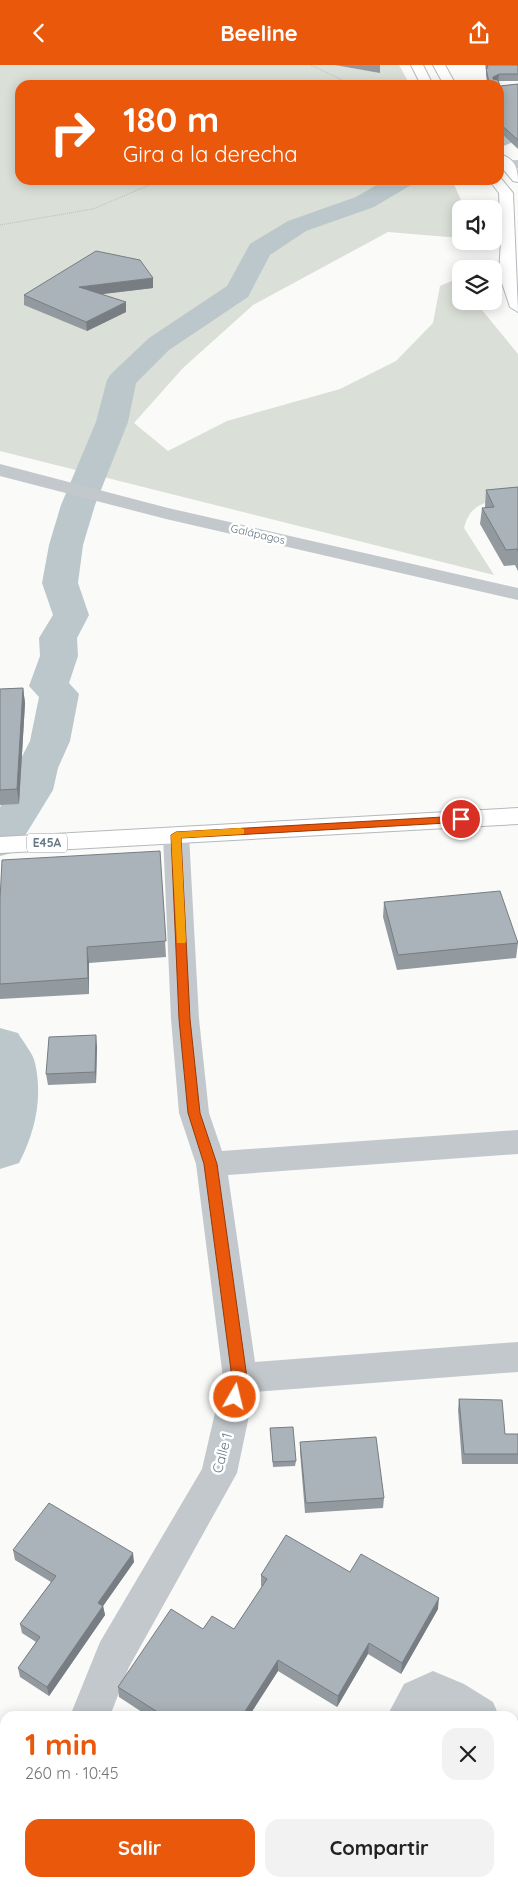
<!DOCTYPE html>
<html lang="es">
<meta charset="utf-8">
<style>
body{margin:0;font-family:Quicksand,sans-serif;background:#f2f2f2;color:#222;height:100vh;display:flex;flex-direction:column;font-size:19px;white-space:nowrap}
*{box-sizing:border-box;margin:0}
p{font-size:16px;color:#767676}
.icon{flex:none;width:28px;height:28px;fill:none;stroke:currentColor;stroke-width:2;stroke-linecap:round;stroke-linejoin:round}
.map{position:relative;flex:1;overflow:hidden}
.sheet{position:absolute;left:0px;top:1646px;width:519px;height:176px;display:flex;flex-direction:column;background:#fff;border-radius:15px 15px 0 0;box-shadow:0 2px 12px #0003}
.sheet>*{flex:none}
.top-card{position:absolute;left:15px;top:15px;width:489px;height:105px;border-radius:15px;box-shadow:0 2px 12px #0003;background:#ea580c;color:#fff;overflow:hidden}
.tools{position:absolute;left:452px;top:135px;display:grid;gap:10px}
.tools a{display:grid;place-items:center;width:50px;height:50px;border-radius:10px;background:#fff;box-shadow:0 2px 12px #0003;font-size:25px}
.pin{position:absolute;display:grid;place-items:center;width:42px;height:42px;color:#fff;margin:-21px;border:2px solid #fff;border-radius:50%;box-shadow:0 1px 5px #0007}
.me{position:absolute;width:55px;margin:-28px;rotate:8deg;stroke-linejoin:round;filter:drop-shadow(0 0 4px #0008)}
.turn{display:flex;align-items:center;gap:18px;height:105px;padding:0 25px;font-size:22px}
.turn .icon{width:65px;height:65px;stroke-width:2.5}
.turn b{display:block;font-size:35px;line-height:42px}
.round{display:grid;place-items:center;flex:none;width:52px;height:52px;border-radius:15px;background:#f2f2f2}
.summary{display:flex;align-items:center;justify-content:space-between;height:85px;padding:0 25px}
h1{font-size:30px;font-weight:800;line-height:38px;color:#ea580c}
.primary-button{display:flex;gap:10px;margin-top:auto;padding:10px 25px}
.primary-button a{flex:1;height:58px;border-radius:15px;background:#ea580c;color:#fff;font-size:20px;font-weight:800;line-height:58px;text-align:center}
.primary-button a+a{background:#f2f2f2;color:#222}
header{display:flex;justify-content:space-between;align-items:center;height:65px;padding:0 25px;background:#ea580c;color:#fff;font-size:22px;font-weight:800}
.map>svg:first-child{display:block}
</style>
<header><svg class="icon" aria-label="back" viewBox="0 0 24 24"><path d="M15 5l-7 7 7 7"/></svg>Beeline<svg class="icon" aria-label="share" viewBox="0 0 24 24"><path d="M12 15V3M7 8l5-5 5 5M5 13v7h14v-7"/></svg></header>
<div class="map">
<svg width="518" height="1822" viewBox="0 0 518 1822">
<rect width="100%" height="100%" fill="#fafaf8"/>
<path fill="#dadfd7" d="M 0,0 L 399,0 L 410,20 L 20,20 L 20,115 L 452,115 L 465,144 L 461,144 L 461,173 L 388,167 L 253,240 L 183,303 L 134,358 L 168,386 L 227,356 L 340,324 L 396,296 L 433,258 L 440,221 L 461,212 L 461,236 L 481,236 L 482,245 L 518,289 L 518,433 C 493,436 471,434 464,463 L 494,510 L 0,386 Z"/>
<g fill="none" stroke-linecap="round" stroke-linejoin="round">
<path fill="#bbc7cb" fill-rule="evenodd" d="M 518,59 L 518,75 L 499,83 L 499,67 Z
M 385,115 L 414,115 L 411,120 L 374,142 L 306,166 L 270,190 L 248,232 L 169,285 L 136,318 L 128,357 L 95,440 L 83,480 L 78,518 L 89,550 L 77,573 L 78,591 L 69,618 L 79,629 L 70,676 L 58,703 L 53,725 L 15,787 L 0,791 L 0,742 L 11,725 L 16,703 L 30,676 L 39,632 L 29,621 L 40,591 L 39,573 L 53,550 L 42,518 L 49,480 L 61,440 L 96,357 L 107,315 L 111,309 L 149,273 L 227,221 L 250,179 L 288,156 L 356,132 Z
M 0,963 L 18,968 C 23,977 33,988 35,998 C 43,1033 35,1067 19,1098 L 0,1104 Z"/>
<defs>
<path id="major" d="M 411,0 L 423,0 L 433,20 L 421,20 Z
M 433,0 L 445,0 L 456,20 L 444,20 Z
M 499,89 C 515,93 518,103 518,117 L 513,116 L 499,99 Z
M 499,111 L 513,128 L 518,247 L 510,242 L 499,209 L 501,175 L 499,128 L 489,115 L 499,115 Z"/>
<path id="highway" d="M 518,743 L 518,759 L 0,788 L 0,772 Z"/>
</defs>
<use href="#major" stroke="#b5babe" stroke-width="2"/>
<use href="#highway" stroke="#b4b9bd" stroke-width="2"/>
<path stroke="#bbbfc2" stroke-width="1" stroke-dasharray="1 1" stroke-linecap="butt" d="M 311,0 L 344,16 L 342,20
M 0,160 L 93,144 L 161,115"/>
<path fill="#c3c8cc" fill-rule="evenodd" d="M 518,95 L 518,103 L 499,104 L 499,96 Z
M 0,399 L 168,443 L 518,523 L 518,535 L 166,454 L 0,411 Z
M 176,762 L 185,764 L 189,770 L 199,954 L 209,1048 L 222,1086 L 518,1065 L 518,1089 L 228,1110 L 255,1297 L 518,1277 L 518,1307 L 254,1327 L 237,1408 L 129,1602 L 110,1651 L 70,1651 L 100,1577 L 202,1404 L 223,1313 L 196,1099 L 179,1048 L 171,954 L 163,770 L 167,764 Z
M 433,1606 L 464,1619 L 493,1637 L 499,1651 L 443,1651 L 434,1646 L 430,1651 L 387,1651 L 404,1619 Z
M 514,1653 L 518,1654 L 518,1696 L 514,1694 Z
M 27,1818 L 69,1818 L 68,1822 L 26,1822 Z
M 288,1818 L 331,1818 L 330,1822 L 287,1822 Z"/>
<use href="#major" fill="#fff" fill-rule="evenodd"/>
<use href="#highway" fill="#fff" fill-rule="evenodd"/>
</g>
<path fill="#929a9f" d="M 335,0 L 380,0 L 380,8 Z
M 485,0 L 518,0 L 518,16 L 498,16 L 500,21 L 518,19 L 518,84 L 499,66 L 499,20 L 487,18 L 486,10 L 486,4 Z
M 153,213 L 153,223 L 100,229 L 126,237 L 126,247 L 87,266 L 24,240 L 24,230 Z
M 518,422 L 518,506 L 515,500 L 504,501 L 480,459 L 482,443 L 485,443 L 485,441 L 486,425 Z
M 23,623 L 25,638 L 19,739 L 0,740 L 0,624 Z
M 160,786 L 166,892 L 89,898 L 89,929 L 0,934 L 0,835 Z
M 384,837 L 518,878 L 516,893 L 397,905 L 383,852 Z
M 97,981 L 96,1018 L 48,1020 L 46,1009 Z
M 459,1334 L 505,1369 L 518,1369 L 518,1399 L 462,1399 L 458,1345 Z
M 270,1363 L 296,1396 L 295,1401 L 273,1402 Z
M 300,1377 L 384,1433 L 383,1443 L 305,1448 L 300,1387 Z
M 13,1485 L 134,1497 L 103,1541 L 105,1550 L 49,1631 L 20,1612 L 18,1603 L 36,1577 L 22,1568 L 20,1559 L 51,1517 L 15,1495 Z
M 350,1507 L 438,1544 L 401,1609 L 368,1589 L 337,1642 L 278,1606 L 249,1651 L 148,1651 L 119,1632 L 118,1622 L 203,1564 L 234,1564 L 262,1522 L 261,1521 L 261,1510 Z"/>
<path fill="#777d82" d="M 499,9 L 498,16 L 492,19 L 493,12 Z
M 153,213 L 153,223 L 79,232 L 79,222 Z
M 126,237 L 126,247 L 87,266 L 86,257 Z
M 23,623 L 25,638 L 19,739 L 17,724 Z
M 87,882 L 89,898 L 89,929 L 88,913 Z
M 96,970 L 97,981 L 96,1018 L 95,1007 Z
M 133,1488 L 134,1497 L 103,1541 L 105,1550 L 49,1631 L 47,1622 L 98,1538 Z
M 439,1533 L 438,1544 L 401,1609 L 402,1598 Z
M 369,1578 L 368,1589 L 337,1642 L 338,1631 Z
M 278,1595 L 278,1606 L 249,1651 L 242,1651 Z"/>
<path fill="#aab3b9" stroke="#777d82" d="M 487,0 L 518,0 L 518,9 L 499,9 L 493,12 L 493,14 L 498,15 L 500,21 L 518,19 L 518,75 L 499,58 L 499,20 L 482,20 L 482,18 L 489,18 L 486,3 L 488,3 Z
M 96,186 L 140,195 L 153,213 L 79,222 L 126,237 L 86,257 L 24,230 Z
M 518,422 L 518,486 L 517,484 L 506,485 L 482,443 L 494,442 L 486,425 Z
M 23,623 L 17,724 L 0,725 L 0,624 Z
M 160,786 L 166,876 L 87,882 L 88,913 L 0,919 L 0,835 L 2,795 Z
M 500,826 L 518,878 L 398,890 L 384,837 Z
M 96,970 L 95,1007 L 46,1009 L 49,972 Z
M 459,1334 L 502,1335 L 505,1369 L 518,1369 L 518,1389 L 464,1389 Z
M 293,1362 L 296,1396 L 273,1397 L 270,1363 Z
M 376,1372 L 384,1433 L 306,1438 L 300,1377 Z
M 49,1438 L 133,1488 L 98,1538 L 103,1541 L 47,1622 L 18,1603 L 40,1572 L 20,1559 L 56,1511 L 13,1485 Z
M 286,1470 L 350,1507 L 361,1489 L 439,1533 L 402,1598 L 369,1578 L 338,1631 L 278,1595 L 242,1651 L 164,1651 L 118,1622 L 171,1544 L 203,1564 L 212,1551 L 234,1564 L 267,1514 L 261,1510 Z
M 514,1728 L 518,1731 L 518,1822 L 445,1822 L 447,1818 L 514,1818 Z
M 104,1818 L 171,1818 L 177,1822 L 101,1822 Z
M 388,1818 L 416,1818 L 423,1822 L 385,1822 Z"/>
<path fill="#ea580c" stroke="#983908" d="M 461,751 L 465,752 L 465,757 L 181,773 L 190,954 L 200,1048 L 217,1099 L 247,1313 L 240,1337 L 235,1339 L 230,1337 L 228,1332 L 232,1313 L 204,1099 L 188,1048 L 179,954 L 171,770 L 176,767 Z"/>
<path fill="#f59e0b" d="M 240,763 L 244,764 L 244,769 L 181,773 L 186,876 L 185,878 L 177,878 L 171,770 L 176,767 Z"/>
<g text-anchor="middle" stroke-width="5" stroke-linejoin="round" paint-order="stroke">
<g font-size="11" fill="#657683" stroke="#fff">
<text transform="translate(258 469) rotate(13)" y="4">Galápagos</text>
</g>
<rect fill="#fff" stroke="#939fa8" stroke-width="1" x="27" y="768.5" width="40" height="19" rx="4"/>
<g font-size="12" font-weight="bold" fill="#657683">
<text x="47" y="782">E45A</text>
</g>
<g font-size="14" fill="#657683" stroke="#fff">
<text transform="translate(222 1388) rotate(-75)" y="5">Calle 1</text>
</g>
</g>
</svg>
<div class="tools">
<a><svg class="icon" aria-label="sound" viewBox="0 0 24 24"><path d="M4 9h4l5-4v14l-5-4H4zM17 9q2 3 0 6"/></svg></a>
<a><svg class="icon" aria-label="layers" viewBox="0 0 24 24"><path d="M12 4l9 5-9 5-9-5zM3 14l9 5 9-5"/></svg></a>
</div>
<div class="pin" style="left:461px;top:754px;background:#d93025"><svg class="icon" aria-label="arrive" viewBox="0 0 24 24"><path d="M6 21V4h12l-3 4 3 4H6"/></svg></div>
<svg class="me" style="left:235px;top:1332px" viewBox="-20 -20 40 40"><circle r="17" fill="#ea580c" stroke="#fff" stroke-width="3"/><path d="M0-11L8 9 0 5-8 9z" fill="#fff"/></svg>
<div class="top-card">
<div class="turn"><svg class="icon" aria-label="right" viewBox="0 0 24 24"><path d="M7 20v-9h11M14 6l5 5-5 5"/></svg><div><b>180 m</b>Gira a la derecha</div></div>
</div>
<section class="sheet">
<div class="summary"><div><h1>1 min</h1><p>260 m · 10:45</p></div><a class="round"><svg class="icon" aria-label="close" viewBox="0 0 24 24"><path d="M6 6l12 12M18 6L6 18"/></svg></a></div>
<div class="primary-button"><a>Salir</a><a>Compartir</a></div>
</section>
</div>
